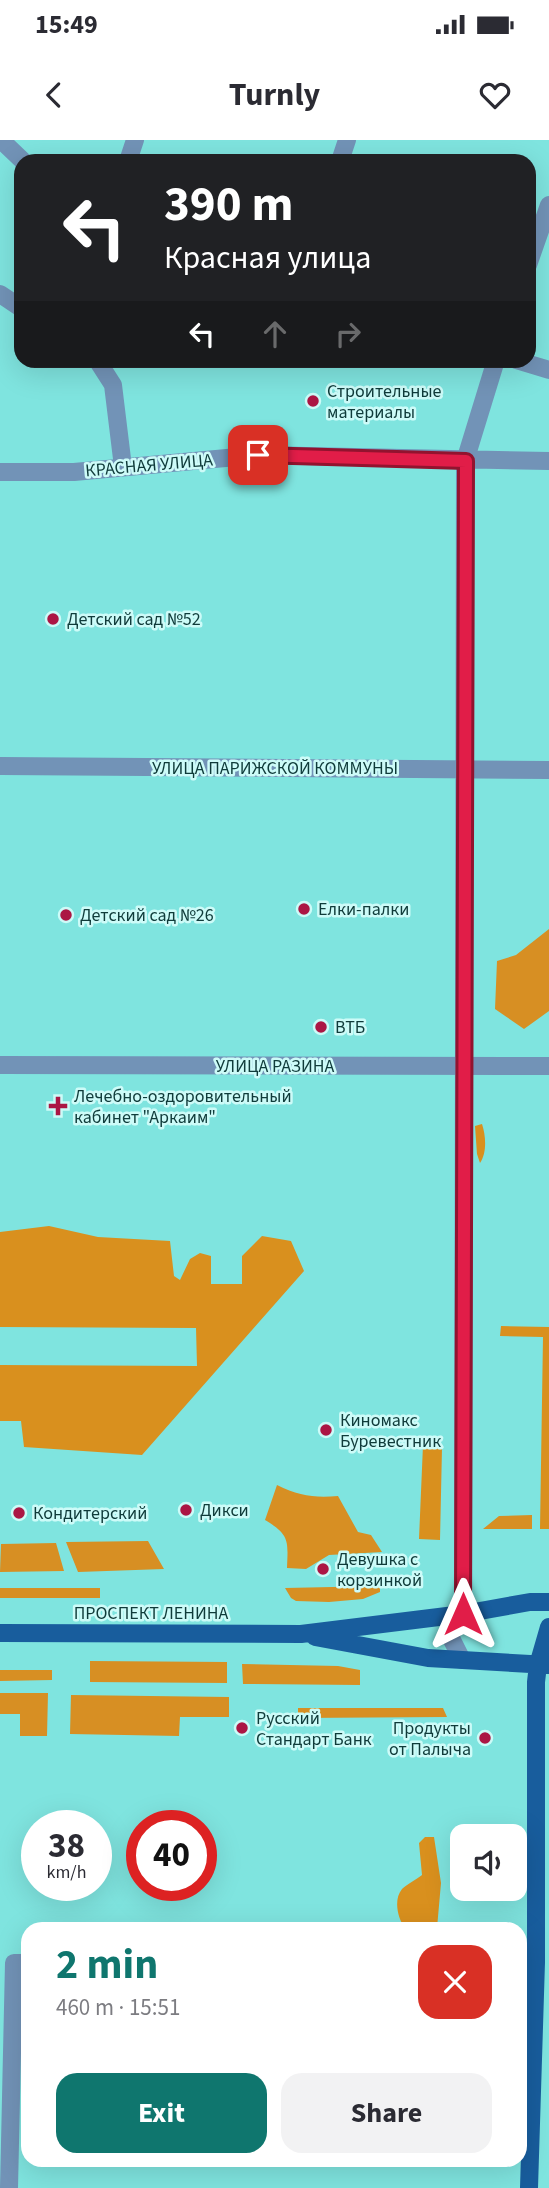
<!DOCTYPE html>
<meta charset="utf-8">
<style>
body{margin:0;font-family:"Source Sans 3",sans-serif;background:#f2f2f3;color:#2b2b33;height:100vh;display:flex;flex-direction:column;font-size:26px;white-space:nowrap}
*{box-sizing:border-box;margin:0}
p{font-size:23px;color:#7c7c81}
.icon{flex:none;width:38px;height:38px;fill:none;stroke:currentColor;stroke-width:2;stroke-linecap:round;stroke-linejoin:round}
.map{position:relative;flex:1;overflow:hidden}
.details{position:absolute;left:21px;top:1782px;width:506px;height:245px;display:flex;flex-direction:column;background:#fff;border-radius:21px;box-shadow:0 7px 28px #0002}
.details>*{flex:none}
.hud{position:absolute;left:14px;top:14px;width:522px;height:214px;border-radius:21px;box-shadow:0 7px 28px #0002;background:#202124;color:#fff;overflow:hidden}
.controls{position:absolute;left:450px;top:1684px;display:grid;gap:14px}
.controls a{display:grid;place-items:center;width:77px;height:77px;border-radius:14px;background:#fff;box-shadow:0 7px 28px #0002;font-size:35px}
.speed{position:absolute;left:21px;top:1670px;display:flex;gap:14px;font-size:35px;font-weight:700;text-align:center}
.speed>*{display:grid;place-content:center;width:91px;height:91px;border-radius:50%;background:#fff;box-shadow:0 7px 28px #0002;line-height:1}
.speed small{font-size:18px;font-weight:400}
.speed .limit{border:10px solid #d22;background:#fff;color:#111}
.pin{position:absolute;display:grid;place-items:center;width:60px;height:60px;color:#fff;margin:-30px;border-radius:14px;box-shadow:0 4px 10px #0006}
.me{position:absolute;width:77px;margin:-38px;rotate:0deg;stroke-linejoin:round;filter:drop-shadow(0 0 5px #0008)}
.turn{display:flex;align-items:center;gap:24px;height:147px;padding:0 35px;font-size:32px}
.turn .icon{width:91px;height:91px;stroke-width:2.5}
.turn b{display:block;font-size:49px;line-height:60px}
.lanes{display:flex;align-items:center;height:66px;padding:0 35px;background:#0003;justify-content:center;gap:35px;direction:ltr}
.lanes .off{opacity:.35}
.round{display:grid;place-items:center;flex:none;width:74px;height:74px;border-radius:21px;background:#f2f2f3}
.headline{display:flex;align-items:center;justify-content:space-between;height:119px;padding:0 35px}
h1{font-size:42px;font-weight:700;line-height:52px;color:#0f766e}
.action{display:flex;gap:14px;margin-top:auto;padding:14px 35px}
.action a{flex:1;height:80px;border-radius:21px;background:#0f766e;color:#fff;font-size:28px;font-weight:700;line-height:80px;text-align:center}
.action a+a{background:#f2f2f3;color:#2b2b33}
.status{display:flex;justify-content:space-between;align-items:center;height:49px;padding:0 35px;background:#fff;direction:ltr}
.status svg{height:19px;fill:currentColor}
header{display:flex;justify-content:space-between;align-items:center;height:91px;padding:0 35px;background:#fff;font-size:32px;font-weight:700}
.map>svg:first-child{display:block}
</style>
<div class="status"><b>15:49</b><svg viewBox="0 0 49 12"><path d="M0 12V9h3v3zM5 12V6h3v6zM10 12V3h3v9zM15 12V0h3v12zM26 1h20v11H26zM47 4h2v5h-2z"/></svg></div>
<header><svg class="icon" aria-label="back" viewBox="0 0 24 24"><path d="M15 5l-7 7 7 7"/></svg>Turnly<svg class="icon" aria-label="heart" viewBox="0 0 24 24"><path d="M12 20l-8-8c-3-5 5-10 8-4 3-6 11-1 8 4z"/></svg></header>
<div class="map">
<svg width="549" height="2048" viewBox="0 0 549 2048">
<rect width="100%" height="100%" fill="#7fe4df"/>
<path fill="#d78f23" d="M 549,789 L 549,871 L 524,889 L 495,869 L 497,821 L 516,815 Z
M 277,1345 C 299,1356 315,1358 338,1356 L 358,1392 L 371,1395 L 382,1412 L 329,1415 L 306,1429 L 287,1428 C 288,1401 290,1395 265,1380 Z
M 532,1375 L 532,1389 L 483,1389 L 499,1376 Z
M 148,1401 L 164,1429 L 78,1432 L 66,1402 Z
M 56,1403 L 64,1431 L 0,1432 L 1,1404 Z
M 380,1446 L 380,1452 L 363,1459 L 329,1462 L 296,1461 L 291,1458 L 285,1448 Z
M 0,1448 L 100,1448 L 100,1458 L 0,1458 Z
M 90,1521 L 227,1522 L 227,1543 L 90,1542 Z
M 242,1524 L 338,1526 L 360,1530 L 360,1545 L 243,1544 Z
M 0,1530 L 52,1530 L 52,1540 L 0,1541 Z
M 0,1553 L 48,1553 L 47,1596 L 20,1596 L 20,1574 L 0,1574 Z
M 71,1555 L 229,1557 L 229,1577 L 180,1577 L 179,1596 L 70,1594 Z
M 298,1568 L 443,1568 L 447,1577 L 298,1578 Z"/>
<path fill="#d9901e" d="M 482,984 C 486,996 487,1013 480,1023 L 477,1014 L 475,986 Z
M 49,1086 L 98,1097 L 170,1101 L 174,1136 L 180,1140 L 190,1119 L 200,1113 L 211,1116 L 211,1144 L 242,1144 L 242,1116 L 262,1096 L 291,1101 L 304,1131 L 142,1315 L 24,1307 L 21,1281 L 0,1281 L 0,1225 L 197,1226 L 196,1188 L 0,1187 L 0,1092 Z
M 501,1186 L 549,1187 L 549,1389 L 540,1389 L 543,1197 L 500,1196 Z
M 432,1303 L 442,1308 L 440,1400 L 419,1399 L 423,1305 Z
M 425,1697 L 434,1697 L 441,1743 L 437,1788 L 405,1788 C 398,1779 393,1760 402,1749 C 407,1744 416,1740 422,1735 L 419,1703 Z"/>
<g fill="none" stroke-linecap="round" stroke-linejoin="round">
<path stroke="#7293b7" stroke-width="18" d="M 1,0 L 23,21
M 128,21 L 135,0
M 340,21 L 347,0
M 528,125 L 549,65
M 0,154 L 21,168
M 97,220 L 113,245 L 123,327
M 516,220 L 549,230
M 0,332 L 74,332 L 258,315 L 549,321
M 0,626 L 549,630
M 0,925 L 549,926
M 462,1520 L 450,1496 L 463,1474 L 465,321 L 496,220
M 520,1823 L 536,1822
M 9,2048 L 14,1823 L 28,1823"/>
<path stroke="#185d9d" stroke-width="18" d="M 0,1493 L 301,1494 L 463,1474 L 530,1462 L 549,1462
M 315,1497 L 428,1518 L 548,1525
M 529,2048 L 536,1822 L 536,1542 L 538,1525 L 549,1487"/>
</g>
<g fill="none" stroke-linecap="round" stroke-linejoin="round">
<defs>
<path id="route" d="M 258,315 L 466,321 L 463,1474"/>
</defs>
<use href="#route" stroke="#92132f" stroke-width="18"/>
<use href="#route" stroke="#e11d48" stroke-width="12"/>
</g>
<g fill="#ab1644" stroke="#cdfbf8" stroke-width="2.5">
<circle cx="313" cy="261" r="7"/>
<circle cx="53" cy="479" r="7"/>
<circle cx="304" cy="769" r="7"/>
<circle cx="66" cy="775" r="7"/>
<circle cx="321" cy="887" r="7"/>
<path d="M54.5 955.5h7v7h7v7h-7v7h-7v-7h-7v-7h7z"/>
<circle cx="326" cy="1290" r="7"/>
<circle cx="186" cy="1370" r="7"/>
<circle cx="19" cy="1373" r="7"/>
<circle cx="323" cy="1429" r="7"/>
<circle cx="242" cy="1588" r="7"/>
<circle cx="485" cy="1598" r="7"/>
</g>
<g text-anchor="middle" stroke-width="5" stroke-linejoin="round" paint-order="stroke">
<g font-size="18" fill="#0f3b3a" stroke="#cdfbf8" text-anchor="start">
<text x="327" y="257">Строительные<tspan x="327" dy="21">материалы</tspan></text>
<text x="67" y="485">Детский сад №52</text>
<text x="318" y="775">Елки-палки</text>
<text x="80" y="781">Детский сад №26</text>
<text x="335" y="893">ВТБ</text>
<text x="74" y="962">Лечебно-оздоровительный<tspan x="74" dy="21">кабинет "Аркаим"</tspan></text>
<text x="340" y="1286">Киномакс<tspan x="340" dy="21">Буревестник</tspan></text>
<text x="200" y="1376">Дикси</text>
<text x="33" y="1379">Кондитерский</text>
<text x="337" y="1425">Девушка с<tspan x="337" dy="21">корзинкой</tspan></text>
<text x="256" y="1584">Русский<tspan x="256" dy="21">Стандарт Банк</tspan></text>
<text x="471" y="1594" text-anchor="end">Продукты<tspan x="471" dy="21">от Палыча</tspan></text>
</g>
<g font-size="18" fill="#0f3b3a" stroke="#cdfbf8">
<text transform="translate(149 325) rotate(-5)" y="6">КРАСНАЯ УЛИЦА</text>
<text x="275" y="634">УЛИЦА ПАРИЖСКОЙ КОММУНЫ</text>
<text x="275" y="932">УЛИЦА РАЗИНА</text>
<text x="151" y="1479">ПРОСПЕКТ ЛЕНИНА</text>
</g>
</g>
</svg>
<div class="controls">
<a><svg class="icon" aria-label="sound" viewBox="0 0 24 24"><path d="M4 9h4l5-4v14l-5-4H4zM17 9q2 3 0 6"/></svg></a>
</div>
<div class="speed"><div>38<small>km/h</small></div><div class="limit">40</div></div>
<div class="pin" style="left:258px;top:315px;background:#d93025"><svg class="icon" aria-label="arrive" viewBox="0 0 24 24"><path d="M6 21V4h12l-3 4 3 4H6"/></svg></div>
<svg class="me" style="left:463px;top:1474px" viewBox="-20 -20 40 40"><path d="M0-17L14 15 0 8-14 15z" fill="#e11d48" stroke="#fff" stroke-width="4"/></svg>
<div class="hud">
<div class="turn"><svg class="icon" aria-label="left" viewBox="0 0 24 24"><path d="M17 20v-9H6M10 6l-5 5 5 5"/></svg><div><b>390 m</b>Красная улица</div></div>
<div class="lanes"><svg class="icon" aria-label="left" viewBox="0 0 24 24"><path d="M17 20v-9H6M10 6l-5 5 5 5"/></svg><svg class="icon off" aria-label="ahead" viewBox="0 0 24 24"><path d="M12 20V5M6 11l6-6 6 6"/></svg><svg class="icon off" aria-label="right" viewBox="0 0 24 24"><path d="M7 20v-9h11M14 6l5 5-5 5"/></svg></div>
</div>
<section class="details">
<div class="headline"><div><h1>2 min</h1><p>460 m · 15:51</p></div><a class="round" style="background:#d93025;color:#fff"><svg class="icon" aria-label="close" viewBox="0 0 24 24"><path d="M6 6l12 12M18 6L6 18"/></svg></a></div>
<div class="action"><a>Exit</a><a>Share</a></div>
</section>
</div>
